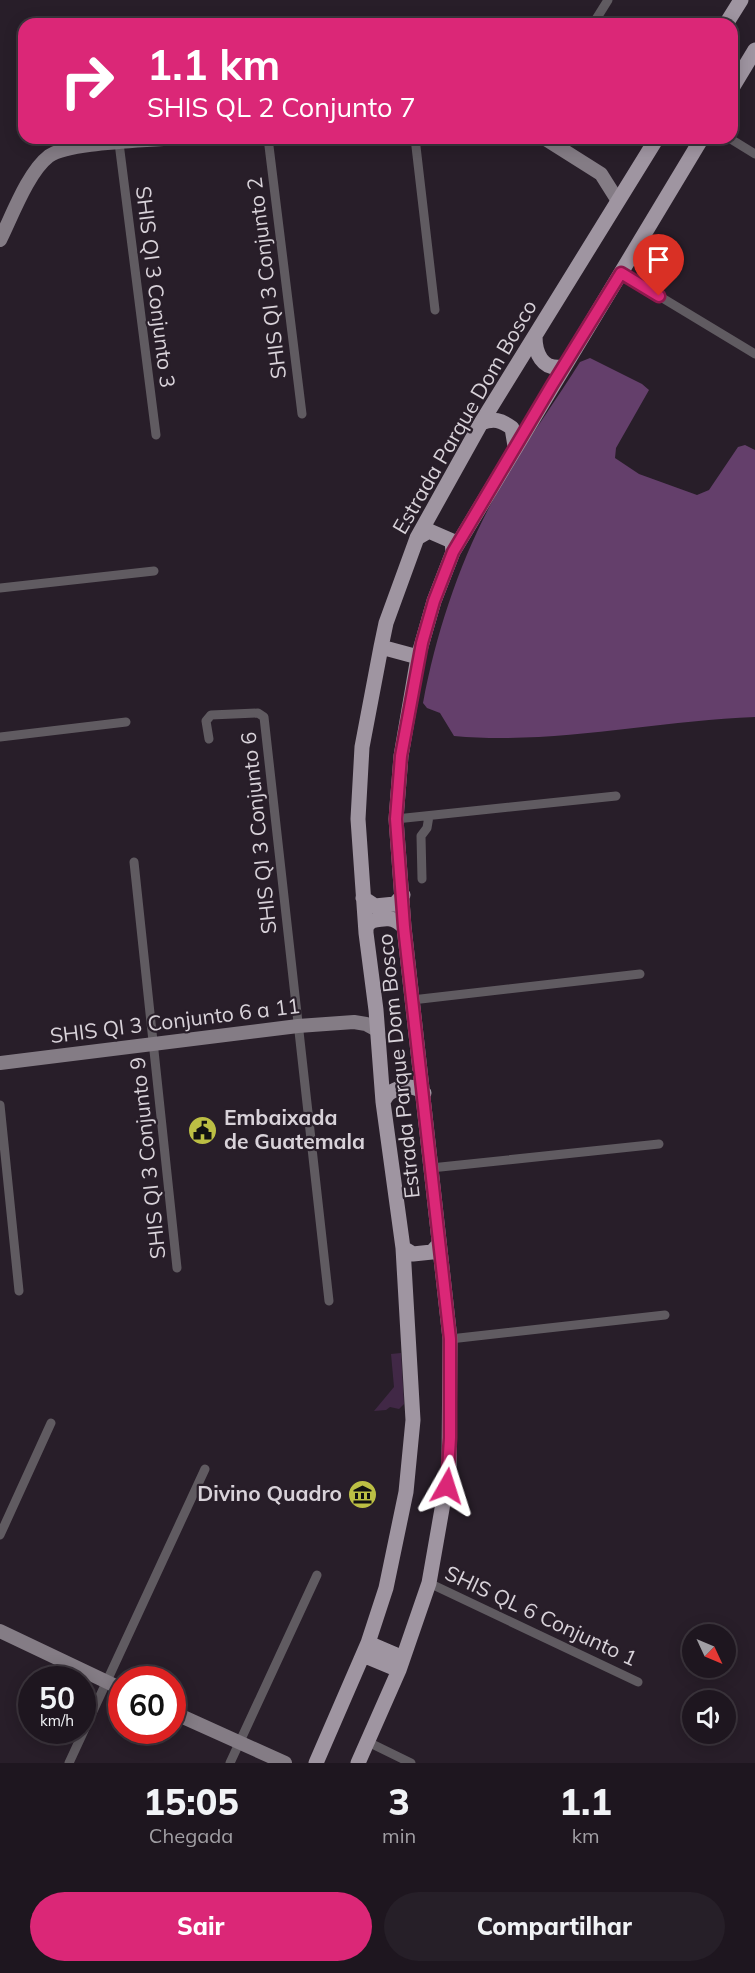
<!DOCTYPE html>
<html lang="pt">
<style>
body{margin:0;font-family:Mulish,sans-serif;background:#261f28;color:#f1f3f6;height:100vh;display:flex;flex-direction:column;font-size:22px;white-space:nowrap}
*{box-sizing:border-box;margin:0}
p{font-size:20px;color:#a19fa4}
.icon{flex:none;width:33px;height:33px;fill:none;stroke:currentColor;stroke-width:2;stroke-linecap:round;stroke-linejoin:round}
.map{position:relative;height:1763px;overflow:hidden}
.side{display:flex;flex-direction:column;background:#1e161f;flex:1}
.side>*{flex:none}
.top-card{position:absolute;left:18px;top:18px;width:720px;height:126px;border-radius:18px;box-shadow:0 3px 15px #0003,0 0 0 2px #3c353d;background:#db2777;color:#fff;overflow:hidden}
.needle{width:39px;rotate:134deg}
.fabs{position:absolute;left:682px;top:1624px;display:grid;gap:12px}
.fabs a{display:grid;place-items:center;width:54px;height:54px;border-radius:50%;background:#1e161f;box-shadow:0 3px 15px #0003,0 0 0 2px #3c353d;font-size:30px}
.speed{position:absolute;left:18px;top:1666px;display:flex;gap:12px;font-size:30px;font-weight:700;text-align:center}
.speed>*{display:grid;place-content:center;width:78px;height:78px;border-radius:50%;background:#1e161f;box-shadow:0 3px 15px #0003,0 0 0 2px #3c353d;line-height:1}
.speed small{font-size:15px;font-weight:400}
.speed .limit{border:9px solid #d22;background:#fff;color:#111}
.pin{position:absolute;display:grid;place-items:center;width:51px;height:51px;color:#fff;margin:-62px -26px;border-radius:50% 50% 50% 0;rotate:-45deg;box-shadow:0 0 6px #0007}
.pin .icon{rotate:45deg}
.me{position:absolute;width:66px;margin:-33px;rotate:6deg;stroke-linejoin:round;filter:drop-shadow(0 0 4px #0008)}
.turn{display:flex;align-items:center;gap:21px;height:126px;padding:0 30px;font-size:27px}
.turn .icon{width:78px;height:78px;stroke-width:2.5}
.turn b{display:block;font-size:42px;line-height:51px}
.eta{display:flex;justify-content:space-evenly;align-items:center;height:102px;text-align:center}
.eta b{font-size:36px;font-weight:800;line-height:42px}
.primary-button{display:flex;gap:12px;margin-top:auto;padding:12px 30px}
.primary-button a{flex:1;height:69px;border-radius:36px;background:#db2777;color:#fff;font-size:24px;font-weight:800;line-height:69px;text-align:center}
.primary-button a+a{background:#261f28;color:#f1f3f6}
.map>svg:first-child{display:block}
</style>
<div class="map">
<svg width="755" height="1763" viewBox="0 0 755 1763">
<rect width="100%" height="100%" fill="#281e29"/>
<path fill="#412846" d="M 401,1353 L 404,1404 L 399,1409 L 390,1407 L 386,1410 L 374,1411 L 394,1387 L 391,1354 Z"/>
<path fill="#643f6b" d="M 590,358 L 642,384 L 649,390 L 616,448 L 615,458 L 639,474 L 697,495 L 709,490 L 738,447 L 745,445 L 755,450 L 755,717 C 655,721 554,745 454,736 L 440,713 L 427,708 L 423,703 C 437,628 462,555 499,489 C 523,445 554,404 580,362 Z"/>
<g fill="none" stroke-linecap="round" stroke-linejoin="round">
<path stroke="#605b61" stroke-width="9" d="M 593,24 L 608,0
M 268,138 L 302,414
M 415,138 L 435,310
M 729,138 L 755,154
M 119,143 L 156,435
M 621,273 L 755,354
M 0,588 L 154,571
M 0,737 L 126,722
M 209,739 L 206,721 L 211,715 L 258,713 L 264,717 L 329,1301
M 396,819 L 616,796
M 134,862 L 177,1268
M 422,879 L 421,836 L 427,828 L 429,816
M 412,1000 L 640,974
M 0,1105 L 19,1291
M 431,1168 L 659,1144
M 450,1339 L 665,1315
M 0,1535 L 51,1423
M 429,1583 L 638,1682
M 368,1742 L 411,1763
M 69,1763 L 205,1469
M 230,1763 L 317,1575"/>
<path stroke="#847c85" stroke-width="14" d="M 544,138 L 601,174 L 618,201
M 0,240 C 12,216 28,172 49,156 C 69,142 146,141 173,138
M 0,1063 L 298,1026 L 354,1022 L 366,1024 L 377,1030
M 0,1631 L 122,1689
M 172,1712 L 285,1763"/>
<path stroke="#9f95a1" stroke-width="15" d="M 726,24 L 741,0
M 732,88 L 755,50
M 535,336 C 535,353 542,370 562,367
M 481,423 C 494,418 501,420 512,428 L 515,446
M 417,538 L 429,531 L 452,541 L 453,552
M 381,647 L 418,657
M 363,898 L 375,906 L 395,904 L 403,895
M 366,933 L 366,927 L 371,921 C 385,918 393,916 404,927
M 383,1102 C 389,1087 412,1082 424,1093
M 403,1248 L 413,1254 L 432,1252 L 439,1244
M 368,1643 L 403,1658
M 363,1655 L 399,1670
M 316,1763 L 368,1643 L 386,1588 L 406,1492 L 413,1420 L 403,1248 L 383,1102 L 376,1010 L 366,933 L 358,819 L 362,747 L 381,647 L 386,623 L 417,538 L 481,423 L 657,138
M 358,1763 L 399,1670 L 429,1583 L 449,1469 L 450,1339 L 404,927 L 396,819 L 401,756 L 418,657 L 434,601 L 453,552 L 702,138"/>
</g>
<g fill="none" stroke-linecap="round" stroke-linejoin="round">
<defs>
<path id="route" d="M 447,1486 L 450,1438 L 450,1339 L 404,927 L 396,819 L 401,756 L 422,643 L 434,601 L 453,552 L 552,385 L 621,273 L 659,296"/>
</defs>
<use href="#route" stroke="#8e194d" stroke-width="15"/>
<use href="#route" stroke="#db2777" stroke-width="10"/>
</g>
<defs>
<symbol id="civic-disc" viewBox="-11 -11 22 22"><circle r="9.5" fill="#bcbf44" stroke="#281e29"/><path d="M-.6-6.5H3V-4.5H.6V-3L4-1V1h2V6H-6V1h2V-1L-.6-3ZM-1.2 2.5V6h2.4V2.5Z" fill="#111"/></symbol>
<symbol id="museum-disc" viewBox="-11 -11 22 22"><circle r="9.5" fill="#bcbf44" stroke="#281e29"/><path d="M0-6L6-3V-2H-6V-3ZM-5-1h2V3h-2ZM-1-1h2V3h-2ZM3-1h2V3H3ZM-6 4H6V6H-6Z" fill="#111"/></symbol>
</defs>
<g fill-rule="evenodd">
<use href="#civic-disc" x="186" y="1114" width="33" height="33"/>
<use href="#museum-disc" x="346" y="1478" width="33" height="33"/>
</g>
<g text-anchor="middle" stroke-width="4.5" stroke-linejoin="round" paint-order="stroke">
<g font-size="21" fill="#d8d2d9" stroke="#281e29">
<text transform="translate(267 278) rotate(-97)" y="7">SHIS QI 3 Conjunto 2</text>
<text transform="translate(155 287) rotate(83)" y="7">SHIS QI 3 Conjunto 3</text>
<text transform="translate(465 417) rotate(-60)" y="7">Estrada Parque Dom Bosco</text>
<text transform="translate(259 833) rotate(-96)" y="7">SHIS QI 3 Conjunto 6</text>
<text transform="translate(175 1021) rotate(-7)" y="7">SHIS QI 3 Conjunto 6 a 11</text>
<text transform="translate(399 1066) rotate(-96)" y="7">Estrada Parque Dom Bosco</text>
<text transform="translate(148 1158) rotate(-96)" y="7">SHIS QI 3 Conjunto 9</text>
<text transform="translate(541 1616) rotate(25)" y="7">SHIS QL 6 Conjunto 1</text>
</g>
<g font-size="21" font-weight="bold" fill="#d8d2d9" stroke="#281e29" text-anchor="start">
<text x="224" y="1125">Embaixada<tspan x="224" dy="24">de Guatemala</tspan></text>
<text x="342" y="1501" text-anchor="end">Divino Quadro</text>
</g>
</g>
</svg>
<div class="fabs">
<a><svg class="needle" viewBox="-14 -14 28 28"><path d="M0-13l5 13h-10z" fill="#e53935"/><path d="M0 13l5-13h-10z" fill="#a19fa4"/></svg></a>
<a><svg class="icon" aria-label="sound" viewBox="0 0 24 24"><path d="M4 9h4l5-4v14l-5-4H4zM17 9q2 3 0 6"/></svg></a>
</div>
<div class="speed"><div>50<small>km/h</small></div><div class="limit">60</div></div>
<div class="pin" style="left:659px;top:296px;background:#d93025"><svg class="icon" aria-label="arrive" viewBox="0 0 24 24"><path d="M6 21V4h12l-3 4 3 4H6"/></svg></div>
<svg class="me" style="left:447px;top:1486px" viewBox="-20 -20 40 40"><path d="M0-17L14 15 0 8-14 15z" fill="#db2777" stroke="#fff" stroke-width="4"/></svg>
<div class="top-card">
<div class="turn"><svg class="icon" aria-label="right" viewBox="0 0 24 24"><path d="M7 20v-9h11M14 6l5 5-5 5"/></svg><div><b>1.1 km</b>SHIS QL 2 Conjunto 7</div></div>
</div>
</div>
<section class="side">
<div class="eta">
<div><b>15:05</b><p>Chegada</p></div>
<div><b>3</b><p>min</p></div>
<div><b>1.1</b><p>km</p></div>
</div>
<div class="primary-button"><a>Sair</a><a>Compartilhar</a></div>
</section>
